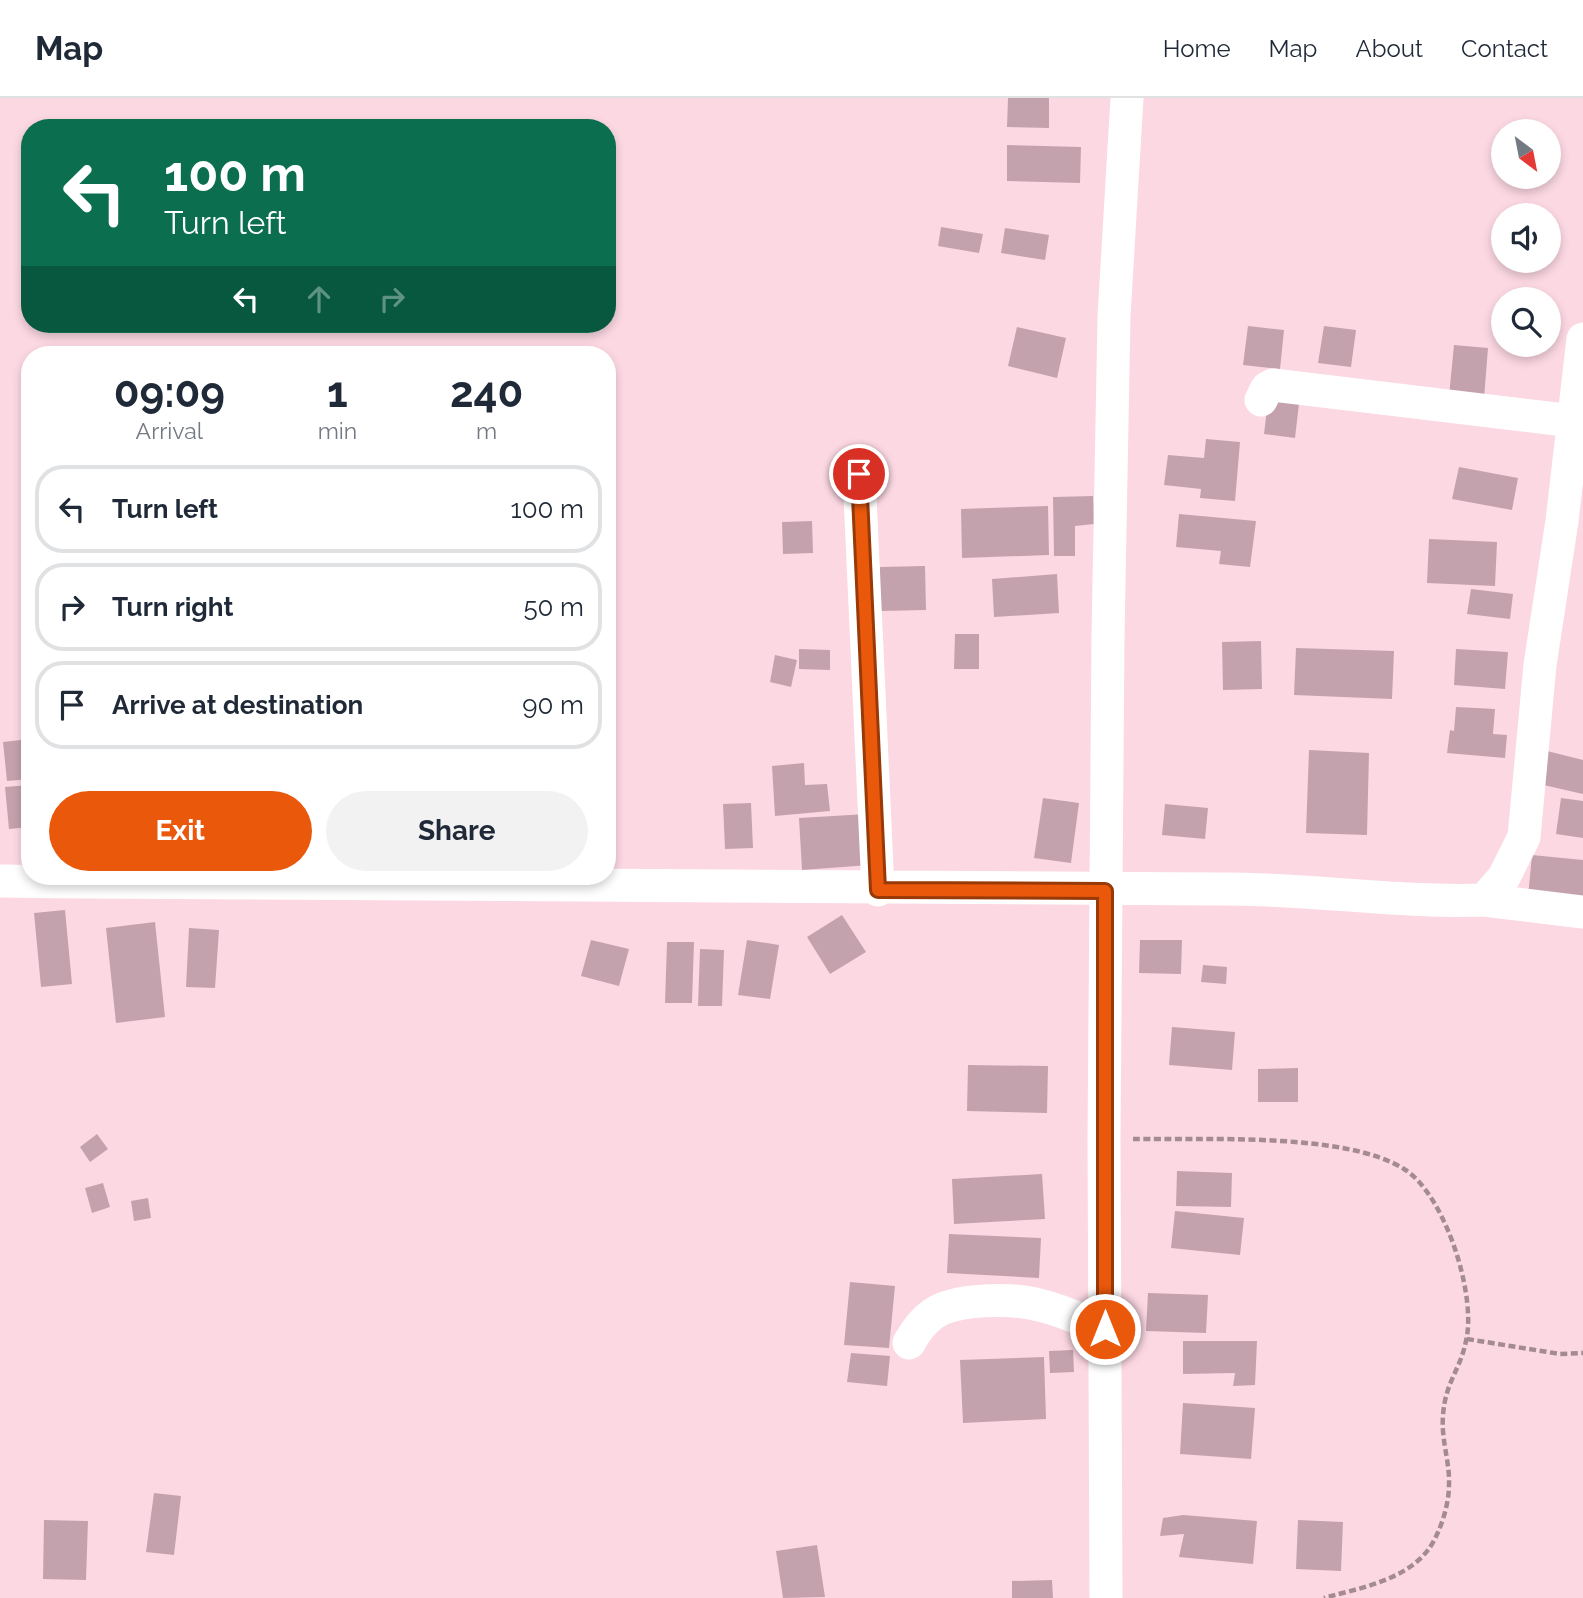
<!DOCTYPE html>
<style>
body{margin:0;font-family:Raleway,sans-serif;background:#f2f2f3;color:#1f2937;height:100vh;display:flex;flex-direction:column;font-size:26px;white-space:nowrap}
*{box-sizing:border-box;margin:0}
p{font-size:23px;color:#747a83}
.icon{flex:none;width:38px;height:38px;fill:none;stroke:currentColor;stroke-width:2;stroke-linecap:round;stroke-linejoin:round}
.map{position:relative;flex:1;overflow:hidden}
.drawer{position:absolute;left:21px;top:248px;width:595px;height:539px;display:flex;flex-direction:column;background:#fff;border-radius:28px;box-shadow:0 4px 10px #0003}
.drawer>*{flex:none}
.banner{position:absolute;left:21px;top:21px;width:595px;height:214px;border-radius:28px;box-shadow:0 4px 10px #0003;background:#0b6e4f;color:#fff;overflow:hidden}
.needle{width:46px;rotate:148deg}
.fabs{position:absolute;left:1491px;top:21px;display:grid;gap:14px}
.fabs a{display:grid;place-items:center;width:70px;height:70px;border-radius:50%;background:#fff;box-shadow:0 4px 10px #0003;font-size:35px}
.pin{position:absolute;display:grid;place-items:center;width:60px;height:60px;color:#fff;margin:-30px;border:4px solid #fff;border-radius:50%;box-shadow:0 2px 7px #0007}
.me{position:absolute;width:77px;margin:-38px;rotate:0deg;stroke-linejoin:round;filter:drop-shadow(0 0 5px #0008)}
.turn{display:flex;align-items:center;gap:24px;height:147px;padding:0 28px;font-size:32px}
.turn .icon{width:91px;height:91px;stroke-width:2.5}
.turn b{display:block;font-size:49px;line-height:60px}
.lanes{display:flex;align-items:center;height:66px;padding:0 28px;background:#0003;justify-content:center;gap:35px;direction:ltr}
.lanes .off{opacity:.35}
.eta{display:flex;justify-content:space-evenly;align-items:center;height:119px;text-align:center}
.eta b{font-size:42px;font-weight:700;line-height:49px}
.action{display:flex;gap:14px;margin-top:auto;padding:14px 28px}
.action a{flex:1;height:80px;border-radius:42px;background:#ea580c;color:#fff;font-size:28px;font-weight:700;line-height:80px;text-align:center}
.action a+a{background:#f2f2f3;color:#1f2937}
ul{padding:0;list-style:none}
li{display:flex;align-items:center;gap:21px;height:88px;margin:0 14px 10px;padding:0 14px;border:4px solid #e0e1e3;border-radius:28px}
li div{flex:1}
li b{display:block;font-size:26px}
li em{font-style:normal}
header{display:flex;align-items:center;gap:42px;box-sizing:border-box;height:98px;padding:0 35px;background:#fff;border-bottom:2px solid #e0e1e3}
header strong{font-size:33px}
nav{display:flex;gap:38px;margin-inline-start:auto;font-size:24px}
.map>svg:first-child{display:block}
</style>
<header>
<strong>Map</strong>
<nav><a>Home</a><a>Map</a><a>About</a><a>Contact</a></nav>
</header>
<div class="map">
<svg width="1583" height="1500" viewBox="0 0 1583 1500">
<rect width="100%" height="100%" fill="#fcd8e3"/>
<path fill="#c4a2ad" d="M 1008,0 L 1049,0 L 1049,30 L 1007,29 Z
M 1007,47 L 1081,49 L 1080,85 L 1007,83 Z
M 941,129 L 983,136 L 979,155 L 938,148 Z
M 1005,130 L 1049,137 L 1045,162 L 1001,155 Z
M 1248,228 L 1284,232 L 1280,271 L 1243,267 Z
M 1324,228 L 1356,232 L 1351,269 L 1318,265 Z
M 1017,229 L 1066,240 L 1057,280 L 1008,268 Z
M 1454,247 L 1488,250 L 1484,301 L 1449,298 Z
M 1268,302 L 1299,306 L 1295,340 L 1264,336 Z
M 1206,341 L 1240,344 L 1235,403 L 1200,400 L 1201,391 L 1164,387 L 1168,357 L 1204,360 Z
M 1459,369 L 1518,380 L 1512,412 L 1452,401 Z
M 1093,398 L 1094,426 L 1075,428 L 1075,458 L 1054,458 L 1053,399 Z
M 1048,408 L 1049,457 L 962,460 L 961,411 Z
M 1179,416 L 1256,423 L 1250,469 L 1219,466 L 1221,453 L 1176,449 Z
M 812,423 L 813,455 L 783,456 L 782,424 Z
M 1429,441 L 1497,444 L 1495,488 L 1427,485 Z
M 925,468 L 926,512 L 880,513 L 880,469 Z
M 1057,476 L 1059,515 L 994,519 L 992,481 Z
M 1471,491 L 1513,496 L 1510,521 L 1467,516 Z
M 955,536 L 979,536 L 979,571 L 954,571 Z
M 1261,543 L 1262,591 L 1223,592 L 1222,544 Z
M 1296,550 L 1394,553 L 1392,601 L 1294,597 Z
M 799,551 L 830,552 L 830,572 L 799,571 Z
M 1456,551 L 1508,554 L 1505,591 L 1454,587 Z
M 775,557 L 797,562 L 791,589 L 770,584 Z
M 1456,609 L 1495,611 L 1493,636 L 1507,637 L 1505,660 L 1447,655 L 1450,632 L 1454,633 Z
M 30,641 L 30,681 L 7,683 L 3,644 Z
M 1309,652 L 1369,655 L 1367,737 L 1306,735 Z
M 1547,653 L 1583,662 L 1583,696 L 1539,686 Z
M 804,665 L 805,687 L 827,686 L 830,713 L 775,718 L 772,668 Z
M 30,687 L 30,729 L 9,731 L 5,689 Z
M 1043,700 L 1079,705 L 1071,765 L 1034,760 Z
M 1561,700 L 1583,703 L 1583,740 L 1556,736 Z
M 751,705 L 753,750 L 725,751 L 723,706 Z
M 1165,706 L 1208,710 L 1205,741 L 1162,737 Z
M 867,716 L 870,767 L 802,772 L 799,720 Z
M 1532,757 L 1583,762 L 1583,804 L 1528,799 Z
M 65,812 L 72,886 L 41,889 L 34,815 Z
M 842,817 L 866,854 L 830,876 L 807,839 Z
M 155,824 L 165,919 L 116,925 L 106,830 Z
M 189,830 L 219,832 L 215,890 L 186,889 Z
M 591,842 L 629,851 L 619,888 L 581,878 Z
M 747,842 L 779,847 L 770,901 L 738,897 Z
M 1140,842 L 1182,842 L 1181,876 L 1139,875 Z
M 667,844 L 694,844 L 692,905 L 665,905 Z
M 700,851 L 724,852 L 722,908 L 698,908 Z
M 1203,867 L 1227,869 L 1226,886 L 1201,884 Z
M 1172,929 L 1235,934 L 1232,972 L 1169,967 Z
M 968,967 L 1048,968 L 1047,1015 L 967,1013 Z
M 1298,970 L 1298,1004 L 1258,1004 L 1258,971 Z
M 97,1036 L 108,1051 L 90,1064 L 80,1049 Z
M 1177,1073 L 1232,1075 L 1231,1109 L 1176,1108 Z
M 1042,1076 L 1045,1121 L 954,1126 L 952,1081 Z
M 103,1085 L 110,1109 L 92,1115 L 85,1090 Z
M 148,1100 L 151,1120 L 134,1123 L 131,1103 Z
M 1175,1113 L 1244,1120 L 1240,1157 L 1171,1150 Z
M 949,1136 L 1041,1140 L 1039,1180 L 947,1175 Z
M 850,1184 L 895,1188 L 889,1250 L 844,1247 Z
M 1148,1195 L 1208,1197 L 1206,1235 L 1146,1233 Z
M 1183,1243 L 1257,1243 L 1255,1287 L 1233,1288 L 1235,1275 L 1183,1276 Z
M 1073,1252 L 1074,1274 L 1050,1275 L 1049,1253 Z
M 851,1255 L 890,1258 L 887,1288 L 847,1284 Z
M 1044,1259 L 1046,1321 L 963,1325 L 960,1262 Z
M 1183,1305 L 1255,1310 L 1251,1361 L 1180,1356 Z
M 154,1395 L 181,1398 L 174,1457 L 146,1454 Z
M 1183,1417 L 1257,1423 L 1253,1466 L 1179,1459 L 1184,1436 L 1160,1438 L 1163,1420 Z
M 44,1422 L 88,1423 L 86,1482 L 43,1481 Z
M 1298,1422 L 1343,1424 L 1341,1473 L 1296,1471 Z
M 817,1447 L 825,1499 L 783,1500 L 776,1453 Z
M 1052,1482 L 1053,1500 L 1012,1500 L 1012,1483 Z"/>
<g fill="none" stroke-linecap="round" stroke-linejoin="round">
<path stroke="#a48b93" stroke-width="4.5" stroke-dasharray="7 3.5" stroke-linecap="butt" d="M 1133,1041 C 1203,1042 1346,1034 1404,1071 C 1445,1096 1477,1198 1466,1243 C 1460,1273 1445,1284 1443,1318 C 1441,1342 1450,1364 1449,1387 C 1449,1407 1440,1436 1428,1452 C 1404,1483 1359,1490 1324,1500
M 1467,1241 L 1560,1256 L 1583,1255"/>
<path stroke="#fff" stroke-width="33" d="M 1261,302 L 1267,290 L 1273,287 L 1573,323
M 859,376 L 878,792
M 0,783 C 405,789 810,792 1216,791 C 1305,790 1394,805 1484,802 L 1504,779 L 1524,739 L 1540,567 L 1562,423 L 1583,241
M 1484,802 L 1583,814
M 909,1245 C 915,1234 923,1223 933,1216 C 955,1200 1013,1200 1039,1207 C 1062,1212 1084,1223 1105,1231
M 1106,1500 L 1104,1041 L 1108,539 L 1114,218 L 1127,0"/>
</g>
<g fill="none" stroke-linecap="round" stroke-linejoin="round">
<defs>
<path id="route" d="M 859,376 L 878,792 L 1105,793 L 1105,1231"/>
</defs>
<use href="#route" stroke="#983908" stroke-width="18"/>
<use href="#route" stroke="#ea580c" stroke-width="12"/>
</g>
</svg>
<div class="fabs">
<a><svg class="needle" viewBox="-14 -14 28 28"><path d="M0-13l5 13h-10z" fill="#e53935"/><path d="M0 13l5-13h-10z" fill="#747a83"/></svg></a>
<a><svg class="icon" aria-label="sound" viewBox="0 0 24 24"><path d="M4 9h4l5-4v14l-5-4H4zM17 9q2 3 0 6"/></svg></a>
<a><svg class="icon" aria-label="search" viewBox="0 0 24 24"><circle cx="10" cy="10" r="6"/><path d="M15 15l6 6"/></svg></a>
</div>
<div class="pin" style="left:859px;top:376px;background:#d93025"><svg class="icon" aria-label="arrive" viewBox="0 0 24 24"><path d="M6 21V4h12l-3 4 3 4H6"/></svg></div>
<svg class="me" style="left:1105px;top:1231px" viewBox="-20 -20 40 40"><circle r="17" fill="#ea580c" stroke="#fff" stroke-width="3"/><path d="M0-11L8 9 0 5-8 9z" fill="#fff"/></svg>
<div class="banner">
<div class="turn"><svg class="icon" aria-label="left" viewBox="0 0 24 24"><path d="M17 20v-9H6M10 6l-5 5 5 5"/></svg><div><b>100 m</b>Turn left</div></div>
<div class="lanes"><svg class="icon" aria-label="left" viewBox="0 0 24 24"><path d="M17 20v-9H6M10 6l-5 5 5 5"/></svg><svg class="icon off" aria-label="ahead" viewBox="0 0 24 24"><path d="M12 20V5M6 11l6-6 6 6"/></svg><svg class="icon off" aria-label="right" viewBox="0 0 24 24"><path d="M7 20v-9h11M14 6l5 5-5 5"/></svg></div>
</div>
<section class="drawer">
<div class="eta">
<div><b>09:09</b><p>Arrival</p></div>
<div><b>1</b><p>min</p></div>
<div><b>240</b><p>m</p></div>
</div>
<ul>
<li><svg class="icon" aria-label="left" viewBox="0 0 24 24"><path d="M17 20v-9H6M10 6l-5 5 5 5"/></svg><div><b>Turn left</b></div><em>100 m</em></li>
<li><svg class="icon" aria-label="right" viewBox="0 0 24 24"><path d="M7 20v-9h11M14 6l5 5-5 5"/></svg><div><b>Turn right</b></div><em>50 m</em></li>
<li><svg class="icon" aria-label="arrive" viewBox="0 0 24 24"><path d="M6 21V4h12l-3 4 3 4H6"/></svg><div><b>Arrive at destination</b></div><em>90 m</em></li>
</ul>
<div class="action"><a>Exit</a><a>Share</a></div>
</section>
</div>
